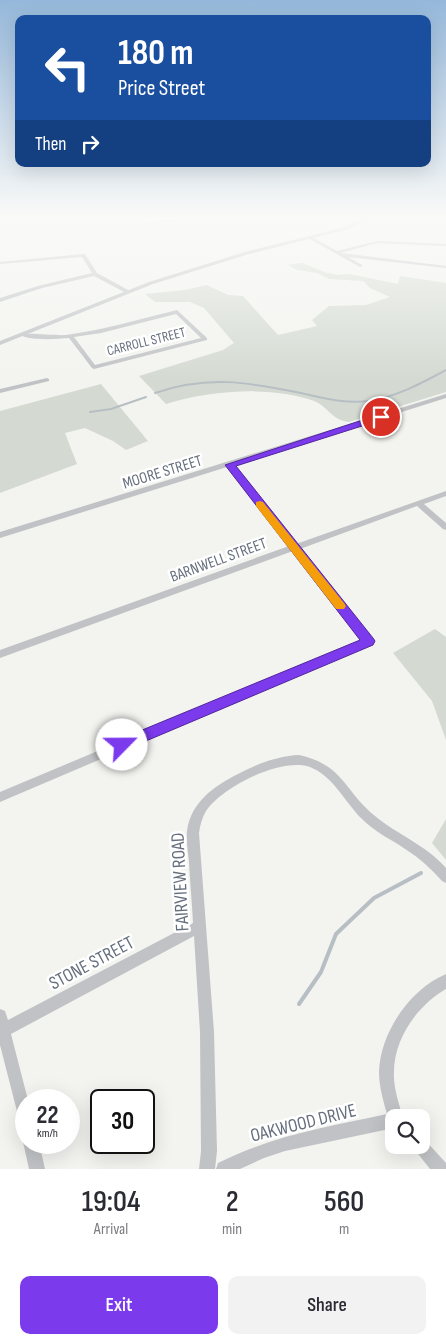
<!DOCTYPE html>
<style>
body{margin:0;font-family:"Sofia Sans Condensed",sans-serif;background:#f2f2f3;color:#2b2b33;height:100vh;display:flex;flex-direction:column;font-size:19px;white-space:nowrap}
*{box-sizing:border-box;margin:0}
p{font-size:16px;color:#7c7c81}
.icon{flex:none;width:28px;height:28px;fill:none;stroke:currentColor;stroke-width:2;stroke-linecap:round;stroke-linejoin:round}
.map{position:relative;height:1169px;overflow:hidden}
.details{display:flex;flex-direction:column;background:#fff;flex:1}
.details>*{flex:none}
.banner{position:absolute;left:15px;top:15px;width:416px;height:152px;border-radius:10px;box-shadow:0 5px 20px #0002;background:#1a4fa0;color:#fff;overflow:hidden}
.fabs{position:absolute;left:385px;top:1109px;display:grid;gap:10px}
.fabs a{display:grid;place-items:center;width:45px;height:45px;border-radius:10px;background:#fff;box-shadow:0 5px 20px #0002;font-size:25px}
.speed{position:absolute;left:15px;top:1089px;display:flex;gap:10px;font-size:25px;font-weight:700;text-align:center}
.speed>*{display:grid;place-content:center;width:65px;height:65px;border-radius:50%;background:#fff;box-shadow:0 5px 20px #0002;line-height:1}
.speed small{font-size:12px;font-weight:400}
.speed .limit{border:2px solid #111;border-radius:8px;background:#fff;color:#111}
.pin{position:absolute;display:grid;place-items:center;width:42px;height:42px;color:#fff;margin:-21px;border:2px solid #fff;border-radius:50%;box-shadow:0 1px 5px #0007}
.me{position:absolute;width:55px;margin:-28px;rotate:67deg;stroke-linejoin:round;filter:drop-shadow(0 0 4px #0008)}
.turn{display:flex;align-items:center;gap:18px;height:105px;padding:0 20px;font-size:22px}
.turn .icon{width:65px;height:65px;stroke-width:2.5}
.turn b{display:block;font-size:35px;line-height:42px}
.then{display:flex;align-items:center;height:48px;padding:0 20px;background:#0003;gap:10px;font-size:19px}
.eta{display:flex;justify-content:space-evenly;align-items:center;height:85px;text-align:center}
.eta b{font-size:30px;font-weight:600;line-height:35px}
.action{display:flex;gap:10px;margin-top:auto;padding:10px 20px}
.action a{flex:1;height:58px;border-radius:10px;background:#7c3aed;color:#fff;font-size:20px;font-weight:600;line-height:58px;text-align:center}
.action a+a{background:#f2f2f3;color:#2b2b33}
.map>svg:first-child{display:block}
</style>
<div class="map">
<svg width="446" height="1169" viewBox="0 0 446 1169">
<rect width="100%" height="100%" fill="#f3f4f0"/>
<path fill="#d4dad2" d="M 302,263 L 327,273 L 339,275 L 349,274 L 398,284 L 400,276 L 446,283 L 446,392 L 349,422 C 331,420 329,407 314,401 C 271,385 208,391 166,404 L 139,376 L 223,350 L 234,343 L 204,308 L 190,302 L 155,302 L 145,294 L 185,290 L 207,285 L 228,295 L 243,296 L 278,335 L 317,326 L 312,320 L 329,306 L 366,305 L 390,297 L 370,288 L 363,281 L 329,279 L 317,273 L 297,270 L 288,265 Z
M 101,384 L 148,441 L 126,450 L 113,441 L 85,428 L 65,433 L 77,464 L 0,493 L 0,411 Z
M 435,629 L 446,637 L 446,740 L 432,701 L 393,653 Z
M 446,819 L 446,860 L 432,843 Z"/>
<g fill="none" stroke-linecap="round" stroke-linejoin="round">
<path stroke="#b8bfc4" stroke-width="1" d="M 139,225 L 212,217"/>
<path stroke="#b8bfc4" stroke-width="2" d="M 155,393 C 207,375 248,382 301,393 C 323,398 346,404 369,401 C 396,397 422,383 446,370
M 90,412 L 111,409 L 146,397"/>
<path stroke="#b8bfc4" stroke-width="4" d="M 299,1004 L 321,972 L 336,934 L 374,898 L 421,873"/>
<path fill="#c0c2c5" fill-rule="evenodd" d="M 310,236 L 337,251 L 377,241 L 446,244 L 446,246 L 377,243 L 341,253 L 446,266 L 446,268 L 348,257 L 362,265 L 362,266 L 360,267 L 308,238 L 308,236 Z
M 83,254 L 85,254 L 97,273 L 130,291 L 130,293 L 126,293 L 94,276 L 42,288 L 0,302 L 0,298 L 38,286 L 92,273 L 82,257 L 0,264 L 0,262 Z
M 177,310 L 207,338 L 207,340 L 94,369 L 92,368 L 69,338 C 56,339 31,341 20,335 C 25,332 56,336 66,335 C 104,330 140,319 177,310 ZM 176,314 L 201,338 L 95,365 L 74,337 L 101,333 Z
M 47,378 L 49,379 L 49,381 L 0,393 L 0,389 Z
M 446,394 L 446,398 L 234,465 L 296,544 L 446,491 L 446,496 L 424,504 L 446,523 L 446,530 L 443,529 L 417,506 L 300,549 L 371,638 L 373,641 L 371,644 L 0,802 L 0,792 L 362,640 L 293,551 L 0,658 L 0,650 L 289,546 L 227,467 L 0,538 L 0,532 Z
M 299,755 C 344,765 344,791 375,816 C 398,835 426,845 446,868 L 446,883 L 442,881 C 432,870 423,861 411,853 C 395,841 375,833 361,818 C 345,802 333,776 310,767 C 281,757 222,787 206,811 C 202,818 200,825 199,833 L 214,1032 L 217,1151 L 215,1169 L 199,1169 L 201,1151 L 200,1032 L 194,936 L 11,1034 L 28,1100 L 26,1100 L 26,1129 L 21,1127 L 0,1045 L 0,1009 L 5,1011 L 8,1020 L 193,923 C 192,903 190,882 189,862 C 188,852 186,841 187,831 C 191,802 214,786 238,774 C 257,764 277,756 299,755 Z
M 446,974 L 446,989 C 418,1005 394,1038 394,1072 C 393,1087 399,1103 403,1118 L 394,1118 L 394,1128 L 285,1151 L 264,1158 L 240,1169 L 216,1169 L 218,1163 C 274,1135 327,1127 387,1114 C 383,1100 379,1086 379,1072 C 380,1033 410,989 446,974 Z
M 26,1136 L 26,1142 L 39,1142 L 45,1169 L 29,1169 L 23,1142 Z
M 421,1138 L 425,1140 L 446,1163 L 446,1169 L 430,1169 L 415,1150 L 412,1145 L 421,1145 Z"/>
<path fill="#c0c2c5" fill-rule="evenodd" d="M 365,217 L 372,217 L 349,229 L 249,254 L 153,284 L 0,345 L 0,341 L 149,282 L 245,252 L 345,227 Z"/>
</g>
<linearGradient id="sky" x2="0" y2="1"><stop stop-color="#95b8da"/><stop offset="0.57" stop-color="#fafaf8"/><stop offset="1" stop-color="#fafaf8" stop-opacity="0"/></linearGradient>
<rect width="446" height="381" fill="url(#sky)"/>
<path fill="#7c3aed" stroke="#51269a" d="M 381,414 L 384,415 L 384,419 L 236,466 L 373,638 L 375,641 L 373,645 L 127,749 L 122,751 L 118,749 L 116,745 L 118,740 L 360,640 L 225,465 Z"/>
<path fill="#f59e0b" d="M 260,501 L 263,502 L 344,603 L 346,606 L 344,609 L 336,609 L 256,506 L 256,502 Z"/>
<g text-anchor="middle" stroke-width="5" stroke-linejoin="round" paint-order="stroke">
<g font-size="14" fill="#666f7d" stroke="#fff">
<text transform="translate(146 341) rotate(-14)" y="5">CARROLL STREET</text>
</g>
<g font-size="16" fill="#666f7d" stroke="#fff">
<text transform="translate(162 471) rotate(-17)" y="6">MOORE STREET</text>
<text transform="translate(218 559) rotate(-20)" y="6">BARNWELL STREET</text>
</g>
<g font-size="19" fill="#666f7d" stroke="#fff">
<text transform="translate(179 882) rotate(-93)" y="7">FAIRVIEW ROAD</text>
<text transform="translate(91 962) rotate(-28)" y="7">STONE STREET</text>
<text transform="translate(303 1122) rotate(-14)" y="7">OAKWOOD DRIVE</text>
</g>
</g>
</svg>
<div class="fabs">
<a><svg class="icon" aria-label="search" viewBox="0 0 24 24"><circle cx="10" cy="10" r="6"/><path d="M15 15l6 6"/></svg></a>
</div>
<div class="speed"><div>22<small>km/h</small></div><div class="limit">30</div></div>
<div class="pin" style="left:381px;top:417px;background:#d93025"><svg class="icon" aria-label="arrive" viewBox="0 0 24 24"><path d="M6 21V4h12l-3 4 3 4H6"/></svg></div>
<svg class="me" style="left:122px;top:745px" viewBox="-20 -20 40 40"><circle r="19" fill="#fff"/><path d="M0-13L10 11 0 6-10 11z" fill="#7c3aed"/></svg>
<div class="banner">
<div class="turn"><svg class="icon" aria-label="left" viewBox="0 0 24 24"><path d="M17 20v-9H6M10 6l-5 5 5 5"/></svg><div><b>180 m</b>Price Street</div></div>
<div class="then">Then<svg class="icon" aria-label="right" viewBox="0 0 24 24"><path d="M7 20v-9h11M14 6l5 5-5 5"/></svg></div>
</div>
</div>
<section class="details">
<div class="eta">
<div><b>19:04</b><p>Arrival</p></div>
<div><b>2</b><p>min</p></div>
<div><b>560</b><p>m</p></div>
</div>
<div class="action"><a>Exit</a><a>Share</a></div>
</section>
